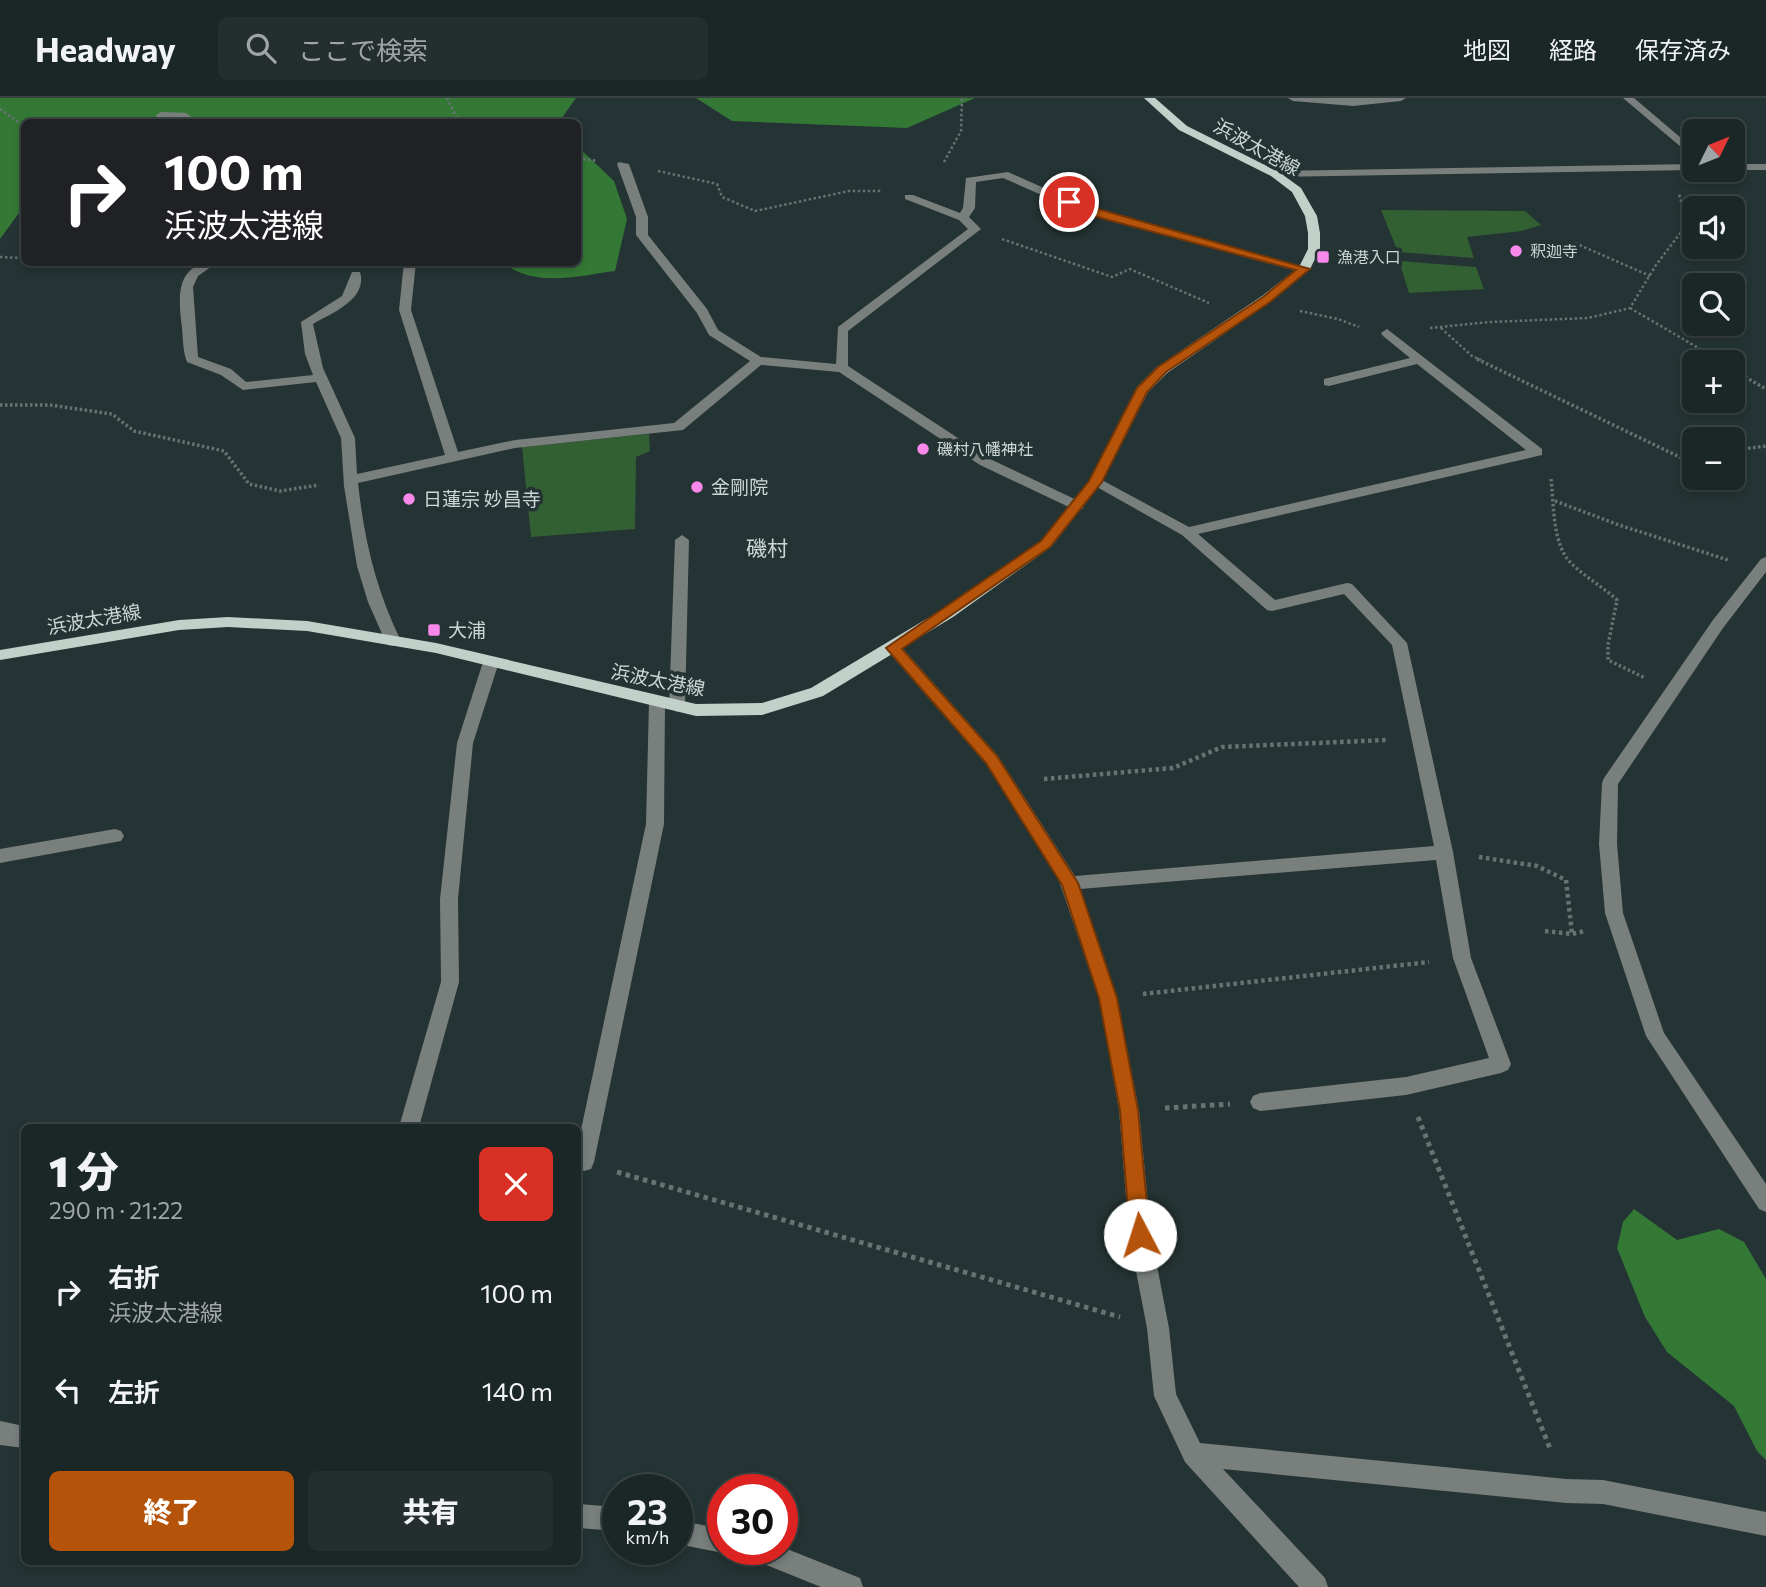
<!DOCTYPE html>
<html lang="ja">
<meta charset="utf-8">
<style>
body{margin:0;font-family:Commissioner,"Noto Sans JP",sans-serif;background:#242e2e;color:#f1f3f6;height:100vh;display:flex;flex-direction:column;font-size:26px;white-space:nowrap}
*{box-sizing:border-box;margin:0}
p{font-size:23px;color:#a0a5a7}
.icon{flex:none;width:38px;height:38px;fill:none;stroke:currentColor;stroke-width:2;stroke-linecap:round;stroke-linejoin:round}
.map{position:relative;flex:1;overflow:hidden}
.drawer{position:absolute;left:21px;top:1026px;width:560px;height:441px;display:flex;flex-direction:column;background:#1b2626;border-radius:10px;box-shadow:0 4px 10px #0003,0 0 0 2px #394343}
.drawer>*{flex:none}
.guide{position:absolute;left:21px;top:21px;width:560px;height:147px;border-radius:10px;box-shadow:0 4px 10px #0003,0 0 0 2px #394343;background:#202124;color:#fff;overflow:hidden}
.needle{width:46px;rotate:47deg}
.fabs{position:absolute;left:1682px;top:21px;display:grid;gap:14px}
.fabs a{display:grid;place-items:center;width:63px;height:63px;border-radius:10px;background:#1b2626;box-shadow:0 4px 10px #0003,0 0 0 2px #394343;font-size:35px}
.speed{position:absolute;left:602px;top:1376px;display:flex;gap:14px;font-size:35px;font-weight:700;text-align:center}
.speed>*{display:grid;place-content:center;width:91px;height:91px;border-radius:50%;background:#1b2626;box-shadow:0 4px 10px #0003,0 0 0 2px #394343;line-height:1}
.speed small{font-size:18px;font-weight:400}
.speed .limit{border:10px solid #d22;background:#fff;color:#111}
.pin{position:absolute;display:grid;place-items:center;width:60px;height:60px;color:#fff;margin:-30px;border:4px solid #fff;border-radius:50%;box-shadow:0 2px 7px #0007}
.me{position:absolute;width:77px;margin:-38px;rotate:355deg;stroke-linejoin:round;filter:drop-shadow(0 0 5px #0008)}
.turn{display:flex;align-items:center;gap:24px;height:147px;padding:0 28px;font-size:32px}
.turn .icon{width:91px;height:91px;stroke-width:2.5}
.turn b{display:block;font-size:49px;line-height:60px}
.round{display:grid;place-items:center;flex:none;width:74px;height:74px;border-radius:10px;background:#242e2e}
.overview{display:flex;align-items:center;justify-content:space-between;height:119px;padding:0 28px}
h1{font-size:42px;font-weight:800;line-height:52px}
.primary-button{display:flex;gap:14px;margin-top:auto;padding:14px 28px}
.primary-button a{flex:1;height:80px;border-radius:10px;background:#b45309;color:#fff;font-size:28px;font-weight:800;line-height:80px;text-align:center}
.primary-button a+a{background:#242e2e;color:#f1f3f6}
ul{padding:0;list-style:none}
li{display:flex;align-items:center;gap:21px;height:98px;padding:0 28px}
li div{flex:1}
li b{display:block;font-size:26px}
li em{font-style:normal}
header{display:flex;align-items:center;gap:42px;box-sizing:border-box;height:98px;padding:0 35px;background:#1b2626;border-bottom:2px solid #394343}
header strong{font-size:33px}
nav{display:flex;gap:38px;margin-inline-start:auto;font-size:24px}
.search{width:490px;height:63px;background:#242e2e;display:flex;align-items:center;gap:18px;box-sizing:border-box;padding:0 24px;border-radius:10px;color:#a0a5a7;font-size:26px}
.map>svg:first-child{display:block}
</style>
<header>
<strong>Headway</strong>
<div class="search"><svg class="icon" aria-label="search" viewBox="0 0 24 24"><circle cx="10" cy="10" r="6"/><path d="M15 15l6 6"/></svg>ここで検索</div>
<nav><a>地図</a><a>経路</a><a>保存済み</a></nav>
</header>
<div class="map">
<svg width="1766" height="1489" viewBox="0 0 1766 1489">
<rect width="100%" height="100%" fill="#243333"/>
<path fill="#336033" d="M 1381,112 L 1525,113 L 1541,127 L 1522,133 L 1467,139 L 1474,160 L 1398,154 Z
M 1399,163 L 1476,169 L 1484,191 L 1409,195 Z
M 649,336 L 650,353 L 636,359 L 635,431 L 531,439 L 522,349 Z"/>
<path fill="#347835" d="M 0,0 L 576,0 L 559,24 L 24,24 L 24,108 L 0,141 Z
M 696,0 L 975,0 L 907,30 L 732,23 Z
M 578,49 L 614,83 L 627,121 L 615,173 C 577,178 535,190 503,165 L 578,164 Z
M 1634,1111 L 1677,1142 L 1719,1131 L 1744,1144 L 1766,1181 L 1766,1362 L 1757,1353 L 1734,1308 L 1667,1254 L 1645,1219 L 1617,1150 L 1623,1124 Z"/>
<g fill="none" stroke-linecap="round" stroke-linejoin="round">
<path stroke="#667373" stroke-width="2.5" stroke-dasharray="2.5 2.5" stroke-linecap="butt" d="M 447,0 L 458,23
M 0,11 L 24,28
M 457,24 L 473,24
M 578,60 L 597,63
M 944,64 L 961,33 L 962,0
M 658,73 L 717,86 L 722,99 L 755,113 L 849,93 L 882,93
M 1002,141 L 1112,179 L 1130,171 L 1209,205
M 1575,145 L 1650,178
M 0,159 L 24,160
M 1630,210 L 1719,262
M 1300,213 L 1338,221 L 1359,229
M 1430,230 L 1490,224 L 1588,220 L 1630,210 L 1656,167 L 1682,133 L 1686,120 L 1679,96
M 1441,230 L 1472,258 L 1481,262"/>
<path stroke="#667373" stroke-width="3.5" stroke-dasharray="2.5 2.5" stroke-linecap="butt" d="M 1477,261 L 1694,366
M 1716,261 L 1722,264
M 1732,271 L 1766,291
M 0,307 L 50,307 L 112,316 L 134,333 L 224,353 L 249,386 L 280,393 L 319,387
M 1732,361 L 1743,351 L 1766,348
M 1551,381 C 1554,405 1552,443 1569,463 C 1583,478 1602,488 1617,502 L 1608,547 L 1608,562 L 1645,580
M 1555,403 L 1619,427 L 1728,462"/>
<path stroke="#667373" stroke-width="4.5" stroke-dasharray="3.5 3.5" stroke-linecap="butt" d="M 1044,681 L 1173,670 L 1222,649 L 1387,642
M 1479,759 L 1537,768 L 1566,782 L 1572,836
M 1545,833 L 1572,836 L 1585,833
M 1143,896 L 1429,864"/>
<path stroke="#667373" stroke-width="5" stroke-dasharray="4.5 4.5" stroke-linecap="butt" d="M 1165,1010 L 1230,1006
M 1418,1019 L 1551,1353
M 617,1074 L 1120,1219"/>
<path fill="#797f7d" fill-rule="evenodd" d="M 1288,0 L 1406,0 L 1401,3 L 1353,8 L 1293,3 Z
M 1623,0 L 1634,0 L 1694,51 L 1694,60 Z
M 161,14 L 186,15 L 198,24 L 157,19 L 156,17 Z
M 619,64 L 629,66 L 648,119 L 648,137 L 707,211 L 718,232 L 761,259 L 836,266 L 838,229 L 968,131 L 959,122 L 905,101 L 905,97 L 913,97 L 960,115 L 963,110 L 966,80 L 1008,74 L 1093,112 L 1310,171 L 1304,175 L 1085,116 L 1003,80 L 976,84 L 975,110 L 969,119 L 981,131 L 848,233 L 848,268 L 990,361 L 1083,405 L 1083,411 L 1073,411 L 980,367 L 839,274 L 761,267 L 683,332 L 515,350 L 358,385 C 364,441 376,492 401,543 L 393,548 L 387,547 L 368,504 L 357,468 L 344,388 L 341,340 L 316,284 L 243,292 L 221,277 L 187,264 C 183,254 183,241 182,230 C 178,198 175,164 218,164 L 198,178 L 193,189 L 198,259 L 231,271 L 246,284 L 313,277 L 305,256 L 301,224 L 342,198 L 352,174 L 360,174 C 368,201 332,215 313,226 L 323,270 L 355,340 L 357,376 L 445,357 L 399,212 L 404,164 L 416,164 L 411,212 L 458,354 L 515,342 L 674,325 L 750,263 L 709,237 L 697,215 L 636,137 L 636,119 L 617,66 Z
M 1694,66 L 1694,72 L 1696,72 L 1694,72 L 1275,79 L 1269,76 L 1275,73 Z
M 1732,66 L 1766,66 L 1766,72 L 1730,72 L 1732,72 Z
M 1387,231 L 1542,351 L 1542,357 L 1198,436 L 1275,502 L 1347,485 L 1352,486 L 1407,545 L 1453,754 L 1471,860 L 1511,966 L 1508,972 L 1501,975 L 1406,997 L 1260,1013 L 1253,1010 L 1250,1004 L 1253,998 L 1260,995 L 1406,979 L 1489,960 L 1453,860 L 1436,762 L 1080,791 L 1117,900 L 1139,1012 L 1151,1137 L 1169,1230 L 1176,1296 L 1200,1345 L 1566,1381 L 1603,1382 L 1766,1414 L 1766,1438 L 1603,1406 L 1566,1405 L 1223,1371 L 1325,1480 L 1328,1489 L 1299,1489 L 1185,1364 L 1154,1298 L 1147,1230 L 1129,1137 L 1119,1012 L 1099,900 L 1057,777 L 986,666 L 885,550 L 887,546 L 899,546 L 998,658 L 1075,778 L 1434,748 L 1392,547 L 1344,496 L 1272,513 L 1267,512 L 1182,437 L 1088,384 L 1095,380 L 1100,381 L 1189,429 L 1526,352 L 1417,266 L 1329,288 L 1324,287 L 1324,281 L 1410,260 L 1383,238 L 1381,235 Z
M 682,437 L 689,442 L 685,608 L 677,614 L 669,608 L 675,442 Z
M 1766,459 L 1766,474 L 1723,530 L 1618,686 L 1617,746 L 1623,815 L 1664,935 L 1766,1086 L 1766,1114 L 1759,1111 L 1646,938 L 1605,815 L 1599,746 L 1602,685 L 1604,680 L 1713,522 L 1761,461 Z
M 491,558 L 499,564 L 473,645 L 458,801 L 459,884 L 419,1029 L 399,1029 L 441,884 L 440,801 L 457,645 L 483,564 Z
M 657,598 L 665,604 L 664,726 L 594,1064 L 591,1071 L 584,1073 L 578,1071 L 578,1046 L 646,726 L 649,604 Z
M 115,731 L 121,733 L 124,738 L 121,743 L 0,765 L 0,751 Z
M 0,1323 L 24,1328 L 24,1350 L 0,1347 Z
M 578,1406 L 618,1409 L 618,1433 L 578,1430 Z
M 677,1422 L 723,1431 L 723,1451 L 732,1452 L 723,1455 L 677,1446 Z
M 782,1449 L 860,1480 L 863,1489 L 821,1489 L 749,1460 L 746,1451 Z"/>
<path fill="#c2d0ca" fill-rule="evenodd" d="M 1144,0 L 1155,0 L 1187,28 L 1279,74 L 1301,90 L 1317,118 L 1320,135 L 1320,151 L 1310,171 L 1270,204 L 1167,275 L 1148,294 L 1102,384 L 1051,449 L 953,519 L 823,598 L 762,617 L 696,618 L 436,555 L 307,533 L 228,529 L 179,532 L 0,562 L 0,552 L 179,522 L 228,519 L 307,523 L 436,545 L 696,606 L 762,605 L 811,590 L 943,511 L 1041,443 L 1089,383 L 1137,289 L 1157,269 L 1262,198 L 1299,169 L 1308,151 L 1308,135 L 1305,118 L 1292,94 L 1271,78 L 1179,32 Z"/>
</g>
<path fill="#b45309" stroke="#753606" stroke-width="2" d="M 1066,102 L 1310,171 L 1270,204 L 1166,274 L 1147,294 L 1102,384 L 1050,449 L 902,551 L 997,658 L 1078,785 L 1117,900 L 1138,1012 L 1150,1137 L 1147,1144 L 1140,1146 L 1133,1144 L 1130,1137 L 1120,1012 L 1099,900 L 1062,787 L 986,665 L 886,550 L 1041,443 L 1089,383 L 1137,290 L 1158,269 L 1263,199 L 1296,172 L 1086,116 L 1066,106 Z"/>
<g fill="#f888ea" stroke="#243333" stroke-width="2.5">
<circle cx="1516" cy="153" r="7"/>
<rect x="1316" y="152" width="14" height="14" rx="3.5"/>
<circle cx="923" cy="351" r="7"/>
<circle cx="697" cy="389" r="7"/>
<circle cx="409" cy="401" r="7"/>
<rect x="427" y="525" width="14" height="14" rx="3.5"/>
</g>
<g text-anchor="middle" stroke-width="7" stroke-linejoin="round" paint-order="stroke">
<g font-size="16" fill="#cdd6d6" stroke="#243333" text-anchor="start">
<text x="1530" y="159">釈迦寺</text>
<text x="1337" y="165">漁港入口</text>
<text x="937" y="357">磯村八幡神社</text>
</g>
<g font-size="19" fill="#cdd6d6" stroke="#243333">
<text transform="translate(1257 49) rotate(29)" y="7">浜波太港線</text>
<text transform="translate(94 521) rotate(-10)" y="7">浜波太港線</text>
<text transform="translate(658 582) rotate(11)" y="7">浜波太港線</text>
</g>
<g font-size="19" fill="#cdd6d6" stroke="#243333" text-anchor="start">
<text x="711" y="396">金剛院</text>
<text x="423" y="408">日蓮宗 妙昌寺</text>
<text x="448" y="539">大浦</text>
</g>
<g font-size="21" fill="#cdd6d6" stroke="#243333">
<text x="767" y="458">磯村</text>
</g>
</g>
</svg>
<div class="fabs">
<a><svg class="needle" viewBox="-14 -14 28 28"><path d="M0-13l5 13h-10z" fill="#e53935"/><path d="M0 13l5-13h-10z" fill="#a0a5a7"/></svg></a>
<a><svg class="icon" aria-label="sound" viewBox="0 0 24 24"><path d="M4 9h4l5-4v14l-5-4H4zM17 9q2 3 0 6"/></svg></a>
<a><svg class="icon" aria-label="search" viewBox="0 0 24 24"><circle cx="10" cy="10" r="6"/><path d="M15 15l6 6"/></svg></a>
<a>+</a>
<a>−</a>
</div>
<div class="speed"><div>23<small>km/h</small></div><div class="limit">30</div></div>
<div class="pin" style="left:1069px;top:104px;background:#d93025"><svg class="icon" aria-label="arrive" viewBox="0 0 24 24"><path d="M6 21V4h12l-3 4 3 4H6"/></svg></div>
<svg class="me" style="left:1140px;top:1137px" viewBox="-20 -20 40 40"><circle r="19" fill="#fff"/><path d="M0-13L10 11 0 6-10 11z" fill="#b45309"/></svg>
<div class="guide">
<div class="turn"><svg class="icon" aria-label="right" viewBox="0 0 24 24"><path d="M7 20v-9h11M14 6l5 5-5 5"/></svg><div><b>100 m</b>浜波太港線</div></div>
</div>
<section class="drawer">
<div class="overview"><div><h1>1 分</h1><p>290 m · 21:22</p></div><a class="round" style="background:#d93025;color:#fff"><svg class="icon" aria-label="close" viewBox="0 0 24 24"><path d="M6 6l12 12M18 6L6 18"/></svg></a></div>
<ul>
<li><svg class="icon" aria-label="right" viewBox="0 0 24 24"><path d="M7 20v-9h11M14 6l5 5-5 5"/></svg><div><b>右折</b><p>浜波太港線</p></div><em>100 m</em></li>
<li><svg class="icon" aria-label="left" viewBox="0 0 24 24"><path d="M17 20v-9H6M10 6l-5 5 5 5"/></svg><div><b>左折</b></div><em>140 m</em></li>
</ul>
<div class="primary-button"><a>終了</a><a>共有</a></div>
</section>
</div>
